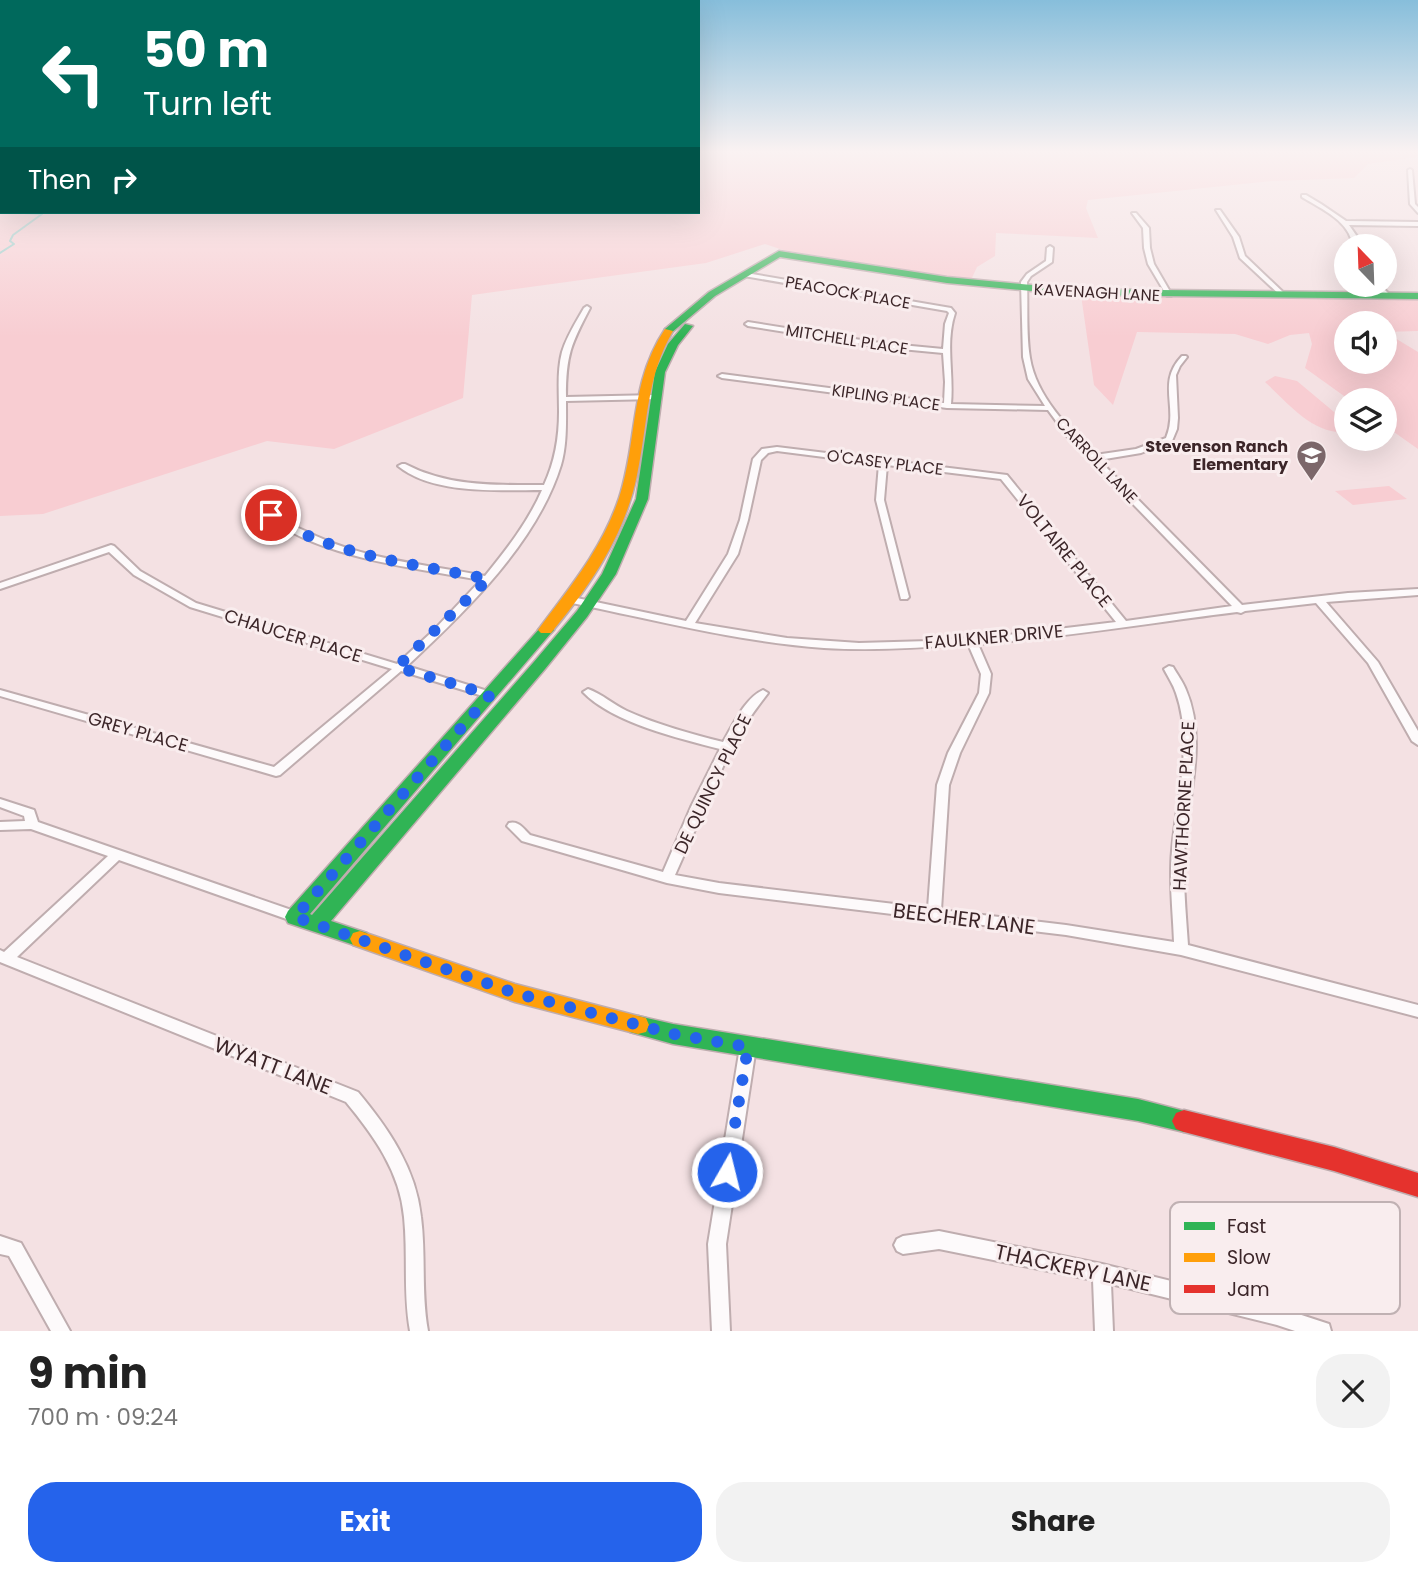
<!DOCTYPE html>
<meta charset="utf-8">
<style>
body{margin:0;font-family:Poppins,sans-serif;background:#f2f2f2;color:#222;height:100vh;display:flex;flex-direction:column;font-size:26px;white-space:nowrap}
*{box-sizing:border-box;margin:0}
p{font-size:23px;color:#767676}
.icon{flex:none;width:38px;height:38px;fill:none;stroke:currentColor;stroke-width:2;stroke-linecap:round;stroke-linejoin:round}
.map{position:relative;height:1331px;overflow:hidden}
.drawer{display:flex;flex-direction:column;background:#fff;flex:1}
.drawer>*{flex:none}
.guide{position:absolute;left:0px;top:0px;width:700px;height:214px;box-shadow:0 7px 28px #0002;background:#00695c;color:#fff;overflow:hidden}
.needle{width:46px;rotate:337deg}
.fabs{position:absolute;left:1334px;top:234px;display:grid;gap:14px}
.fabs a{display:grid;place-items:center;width:63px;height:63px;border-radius:50%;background:#fff;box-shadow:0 7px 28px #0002;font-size:35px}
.pin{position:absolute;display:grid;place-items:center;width:60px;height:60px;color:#fff;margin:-30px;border:4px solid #fff;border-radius:50%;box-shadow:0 2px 7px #0007}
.me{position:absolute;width:77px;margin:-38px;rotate:8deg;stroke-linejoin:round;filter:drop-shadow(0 0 5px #0008)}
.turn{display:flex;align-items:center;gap:24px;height:147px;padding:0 28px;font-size:32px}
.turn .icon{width:91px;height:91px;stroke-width:2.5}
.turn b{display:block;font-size:49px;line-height:60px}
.then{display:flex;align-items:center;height:66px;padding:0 28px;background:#0003;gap:14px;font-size:26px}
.round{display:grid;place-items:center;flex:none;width:74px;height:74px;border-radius:28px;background:#f2f2f2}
.headline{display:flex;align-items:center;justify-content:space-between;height:119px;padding:0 28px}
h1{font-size:42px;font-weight:700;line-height:52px}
.action{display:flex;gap:14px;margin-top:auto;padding:14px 28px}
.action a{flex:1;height:80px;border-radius:28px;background:#2563eb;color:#fff;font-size:28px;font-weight:700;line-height:80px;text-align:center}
.action a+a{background:#f2f2f2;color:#222}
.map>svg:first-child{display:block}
</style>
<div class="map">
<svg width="1418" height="1331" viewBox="0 0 1418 1331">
<rect width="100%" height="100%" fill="#f4e1e3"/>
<path fill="#f8cdd2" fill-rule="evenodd" d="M 0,150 L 2,212 L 698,212 L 698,150 L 1418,150 L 1418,157 L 1368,164 L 1354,178 L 1273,181 L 1088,200 L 1086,208 L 1098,238 L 996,233 L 995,256 L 977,267 L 971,280 L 783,250 L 765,244 L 706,263 L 472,295 L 463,398 L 334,449 L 267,441 L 43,514 L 0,516 Z
M 1081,295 L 1418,299 L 1418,331 L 1385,332 L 1418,352 L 1418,449 L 1384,425 L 1384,401 L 1351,401 L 1305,368 L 1312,344 L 1309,333 L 1290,335 L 1268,344 L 1235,334 L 1137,332 L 1113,405 L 1094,385 ZM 1346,324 L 1384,324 L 1384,362 L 1346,362 Z
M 1275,376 L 1297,381 L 1346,422 L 1346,432 C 1313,435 1287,402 1265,382 Z
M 1389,486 L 1407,499 L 1353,505 L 1335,491 Z"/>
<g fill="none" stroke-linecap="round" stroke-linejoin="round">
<path stroke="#97ccc8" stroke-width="2" d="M 0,253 L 14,244 L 10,241 L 13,235 L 42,214 L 8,212"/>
<defs>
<path id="street" d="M 1410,169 L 1412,170 L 1415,204 L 1418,207 L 1418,213 L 1410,204 L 1408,170 Z
M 1302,195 L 1306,195 L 1321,204 L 1346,221 L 1418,222 L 1418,226 L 1349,225 L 1358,238 L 1359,247 L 1353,247 C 1350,221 1323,210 1302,197 Z
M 1216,210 L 1220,210 L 1239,237 L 1245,256 L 1285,294 L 1285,296 L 1281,296 L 1240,258 L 1233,237 Z
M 1132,213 L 1136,213 L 1149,228 L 1150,248 L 1154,264 L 1172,295 L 1171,296 L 1167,296 L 1148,264 L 1144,248 L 1143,228 Z
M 1050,246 L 1053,248 L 1052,262 L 1031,276 L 1027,282 C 1028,305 1026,335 1030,358 C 1036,396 1069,429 1095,455 L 1136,449 L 1166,438 C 1179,407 1156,383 1182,356 L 1186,356 L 1187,357 L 1180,366 L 1176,375 L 1178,418 L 1177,429 L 1172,441 L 1141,453 L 1099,460 L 1242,605 L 1348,593 L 1418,589 L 1418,595 L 1326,602 L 1378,662 L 1418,731 L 1418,745 L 1412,741 L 1368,663 L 1316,603 L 1245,611 L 1241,613 L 1237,612 C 1150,623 1065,637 978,644 L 991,674 L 989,693 L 960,753 L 949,785 L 941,910 L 1066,925 L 1174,942 C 1173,912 1169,882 1172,851 C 1176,799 1194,744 1176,693 C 1173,684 1168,677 1164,669 L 1169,666 L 1173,667 C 1177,674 1183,682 1186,690 C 1208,741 1187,801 1184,854 C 1183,885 1186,915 1188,945 L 1418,1005 L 1418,1017 L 1181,955 L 1066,935 L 719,893 L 667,883 L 522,841 L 507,826 L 509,823 C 518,820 524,829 530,835 L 663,872 L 691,807 L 720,749 C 678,738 613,723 583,692 L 588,689 C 602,694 614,705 627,711 C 658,725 691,734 723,742 C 733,725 745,698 763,690 L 768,693 C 755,710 743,726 733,745 L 734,747 L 729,753 L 675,875 L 719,883 L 928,908 L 937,785 L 948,753 L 979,693 L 981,674 L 968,644 C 920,648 872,651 824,648 C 739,642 655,620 572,603 L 567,600 L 572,597 L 686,621 L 728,554 L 740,520 L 753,459 L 762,449 L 777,447 L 1007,475 L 1126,621 L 1232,606 L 1067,436 L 1048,410 L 947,408 L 722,378 L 718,376 L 722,374 L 944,403 L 945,382 L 943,353 L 880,347 L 748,326 L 745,324 L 748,322 L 880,343 L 943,349 L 945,324 L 949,313 L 947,311 L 744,276 L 743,275 L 746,273 L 951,308 L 955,313 C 945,343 954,373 951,404 L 1045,406 L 1028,379 L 1023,357 L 1021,282 L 1027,274 L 1046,261 L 1047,248 ZM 777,451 L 879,464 L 876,500 L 901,599 L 907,599 L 909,597 L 884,500 L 887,465 L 1001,479 L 1116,622 L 999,636 L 929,641 L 859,643 L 787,638 L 695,623 L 738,554 L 748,520 L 761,460 L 768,453 Z
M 1373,285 L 1380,285 L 1390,295 L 1385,296 Z
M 587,306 L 590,308 C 571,344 566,355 566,397 L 657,395 L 661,397 L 657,399 L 566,401 C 566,422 567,444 561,465 C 537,543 465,612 407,666 L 494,693 L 495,695 L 494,697 L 486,697 L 401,671 L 280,775 L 276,776 L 0,696 L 0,690 L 274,767 L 392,669 L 190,607 L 134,575 L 109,552 L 0,589 L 0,583 L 111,545 L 114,546 L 140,571 L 196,603 L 397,664 L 433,631 L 481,580 C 420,569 313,557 267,515 L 268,513 C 278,513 287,522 296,527 C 303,530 310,533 316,536 C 368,560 429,565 485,576 C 507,549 528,522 542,490 C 498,490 434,495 398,466 L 402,464 L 405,464 C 449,487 496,485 544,485 C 555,461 559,438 559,412 C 559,392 557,371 562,352 C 567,336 576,322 584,308 Z
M 0,799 L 34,810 L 38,822 L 300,913 L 302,917 L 300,921 L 295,922 L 119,860 L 17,957 L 358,1092 C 388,1128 416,1168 421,1217 C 426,1255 421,1293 428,1331 L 410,1331 C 403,1293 408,1255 404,1217 C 400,1172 374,1136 346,1102 L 0,962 L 0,950 L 4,952 L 108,856 L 31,829 L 0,830 L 0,822 L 25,821 L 24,816 L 0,807 Z
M 748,1041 L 753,1042 L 756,1047 L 726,1244 L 730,1331 L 712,1331 L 708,1244 L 740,1047 L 743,1042 Z
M 939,1231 L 1102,1264 L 1277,1307 L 1329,1324 L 1331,1331 L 1295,1331 L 1277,1325 L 1111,1284 L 1113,1331 L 1095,1331 L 1093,1280 L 939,1249 L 903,1254 L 897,1251 L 894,1245 L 897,1239 L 903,1236 Z
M 0,1236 L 21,1243 L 70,1331 L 51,1331 L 9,1256 L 0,1254 Z"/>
<path id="fast" d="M 779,251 L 947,277 L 1073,289 L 1418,293 L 1418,299 L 1073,295 L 947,283 L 780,257 L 715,296 L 671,333 L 665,333 L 665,329 L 709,292 Z
M 685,324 L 693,326 L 678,345 L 665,372 L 648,499 L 616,574 L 587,617 L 545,669 L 331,921 L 367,933 L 370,939 L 367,945 L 360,947 L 288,923 L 285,917 L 288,911 L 541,627 L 551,627 L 554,630 L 551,633 L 310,914 L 312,915 L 533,663 L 577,611 L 602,574 L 636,499 L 655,372 L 668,344 Z
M 638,1016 L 673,1024 L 1138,1099 L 1192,1113 L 1196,1121 L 1192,1129 L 1184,1132 L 1138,1121 L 673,1044 L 630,1032 L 627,1025 L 630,1018 Z"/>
<path id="slow" d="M 665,329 L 673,331 C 646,377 648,424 637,475 C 625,535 590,586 551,633 L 541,633 L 538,630 C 570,587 602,549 619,498 C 638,440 629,383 665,329 Z
M 360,931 L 515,984 L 638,1016 L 646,1018 L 649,1025 L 646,1032 L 638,1034 L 515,1002 L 353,945 L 350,939 L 353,933 Z"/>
<path id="jam" d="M 1184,1110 L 1334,1147 L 1418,1173 L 1418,1197 L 1334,1171 L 1184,1132 L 1176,1129 L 1172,1121 L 1176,1113 Z"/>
</defs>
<use href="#street" stroke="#bfadaf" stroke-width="4"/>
<use href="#fast" stroke="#bfadaf" stroke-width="3"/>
<use href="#slow" stroke="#bfadaf" stroke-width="3"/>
<use href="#jam" stroke="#bfadaf" stroke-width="3"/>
<use href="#street" fill="#fdfafb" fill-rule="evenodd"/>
<use href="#fast" fill="#30b455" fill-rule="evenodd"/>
<use href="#slow" fill="#ff9f0a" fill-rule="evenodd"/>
<use href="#jam" fill="#e5322d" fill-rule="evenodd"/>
</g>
<linearGradient id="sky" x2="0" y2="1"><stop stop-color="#87bedb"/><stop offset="0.45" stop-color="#faf2f2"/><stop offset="1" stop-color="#faf2f2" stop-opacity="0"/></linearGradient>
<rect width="1418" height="337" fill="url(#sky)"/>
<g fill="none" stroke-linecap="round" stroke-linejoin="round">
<path stroke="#2563eb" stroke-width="12" stroke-dasharray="0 21.6" d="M 271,515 C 325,555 422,565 488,579 L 397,667 L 490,695 L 295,917 L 515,993 L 673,1034 L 748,1047 L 727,1172"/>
</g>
<defs>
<symbol id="school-pin" viewBox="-11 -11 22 30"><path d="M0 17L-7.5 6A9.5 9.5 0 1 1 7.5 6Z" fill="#7c676a" stroke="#f9edee"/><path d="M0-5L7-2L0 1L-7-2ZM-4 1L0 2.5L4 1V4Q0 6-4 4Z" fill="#fff"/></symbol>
</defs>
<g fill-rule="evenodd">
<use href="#school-pin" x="1294" y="438" width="35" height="47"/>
</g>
<g text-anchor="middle" stroke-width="6" stroke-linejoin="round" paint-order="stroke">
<g font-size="16" fill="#3c2629" stroke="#f9edee">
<text transform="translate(848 292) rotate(10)" y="6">PEACOCK PLACE</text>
<text transform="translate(1097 292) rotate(3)" y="6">KAVENAGH LANE</text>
<text transform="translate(847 339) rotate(9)" y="6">MITCHELL PLACE</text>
<text transform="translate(886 397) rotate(8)" y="6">KIPLING PLACE</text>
<text transform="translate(1097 460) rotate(47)" y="6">CARROLL LANE</text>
<text transform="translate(885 462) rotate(7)" y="6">O'CASEY PLACE</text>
</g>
<g font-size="16" font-weight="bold" fill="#3c2629" stroke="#f9edee" text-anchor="end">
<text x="1288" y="452">Stevenson Ranch<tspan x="1288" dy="18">Elementary</tspan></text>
</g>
<g font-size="18" fill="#3c2629" stroke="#f9edee">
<text transform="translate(1064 551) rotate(51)" y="6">VOLTAIRE PLACE</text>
<text transform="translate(293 636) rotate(17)" y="6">CHAUCER PLACE</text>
<text transform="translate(994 637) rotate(-5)" y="6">FAULKNER DRIVE</text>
<text transform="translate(138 732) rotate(16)" y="6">GREY PLACE</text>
<text transform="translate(713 784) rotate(-64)" y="6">DE QUINCY PLACE</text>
<text transform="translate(1184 806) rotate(-87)" y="6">HAWTHORNE PLACE</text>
</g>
<g font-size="21" fill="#3c2629" stroke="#f9edee">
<text transform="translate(964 919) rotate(7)" y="7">BEECHER LANE</text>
<text transform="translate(273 1066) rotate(21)" y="7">WYATT LANE</text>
<text transform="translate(1073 1268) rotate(12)" y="7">THACKERY LANE</text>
</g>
</g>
<rect x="1170" y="1202" width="230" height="112" rx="10" fill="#f9edee" stroke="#c0b1b3" stroke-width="2"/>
<rect x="1184" y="1222" width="31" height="8" fill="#30b455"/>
<rect x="1184" y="1253" width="31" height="9" fill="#ff9f0a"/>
<rect x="1184" y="1285" width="31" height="8" fill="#e5322d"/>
<g font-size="19" fill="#3c2629">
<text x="1227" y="1233">Fast</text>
<text x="1227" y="1264">Slow</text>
<text x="1227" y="1296">Jam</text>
</g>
</svg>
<div class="fabs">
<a><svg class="needle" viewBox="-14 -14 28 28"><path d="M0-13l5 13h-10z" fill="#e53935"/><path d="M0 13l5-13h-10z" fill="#767676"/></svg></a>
<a><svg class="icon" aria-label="sound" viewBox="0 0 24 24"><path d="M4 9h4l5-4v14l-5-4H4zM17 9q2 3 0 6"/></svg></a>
<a><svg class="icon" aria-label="layers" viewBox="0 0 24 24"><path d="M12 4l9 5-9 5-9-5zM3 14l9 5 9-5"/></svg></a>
</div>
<div class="pin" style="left:271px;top:515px;background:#d93025"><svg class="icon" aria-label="arrive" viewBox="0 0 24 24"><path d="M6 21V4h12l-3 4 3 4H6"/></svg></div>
<svg class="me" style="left:727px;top:1172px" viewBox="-20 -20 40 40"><circle r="17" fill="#2563eb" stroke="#fff" stroke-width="3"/><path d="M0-11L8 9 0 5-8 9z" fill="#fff"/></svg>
<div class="guide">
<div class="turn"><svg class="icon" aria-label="left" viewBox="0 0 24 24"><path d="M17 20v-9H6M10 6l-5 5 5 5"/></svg><div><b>50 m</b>Turn left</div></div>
<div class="then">Then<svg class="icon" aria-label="right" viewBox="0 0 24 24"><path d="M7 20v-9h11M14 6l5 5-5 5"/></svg></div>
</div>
</div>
<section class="drawer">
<div class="headline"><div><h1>9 min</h1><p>700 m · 09:24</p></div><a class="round"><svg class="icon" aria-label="close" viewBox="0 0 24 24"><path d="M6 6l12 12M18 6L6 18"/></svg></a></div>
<div class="action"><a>Exit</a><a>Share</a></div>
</section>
